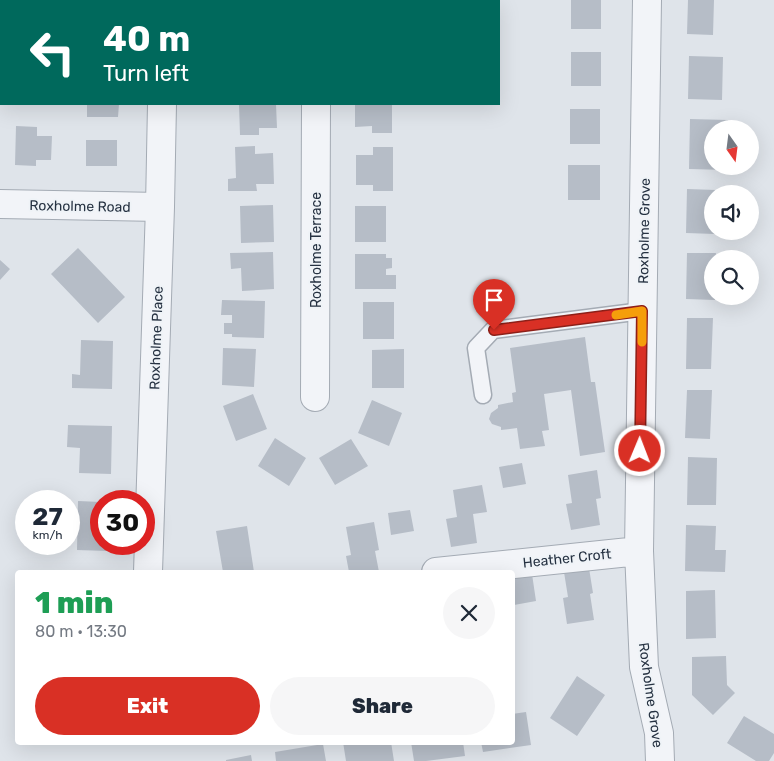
<!DOCTYPE html>
<meta charset="utf-8">
<style>
body{margin:0;font-family:Rubik,sans-serif;background:#f6f6f7;color:#1f2937;height:100vh;display:flex;flex-direction:column;font-size:19px;white-space:nowrap}
*{box-sizing:border-box;margin:0}
p{font-size:16px;color:#747a83}
.icon{flex:none;width:28px;height:28px;fill:none;stroke:currentColor;stroke-width:2;stroke-linecap:round;stroke-linejoin:round}
.map{position:relative;flex:1;overflow:hidden}
.sheet{position:absolute;left:15px;top:570px;width:500px;height:175px;display:flex;flex-direction:column;background:#fff;border-radius:5px;box-shadow:0 5px 20px #0002}
.sheet>*{flex:none}
.banner{position:absolute;left:0px;top:0px;width:500px;height:105px;box-shadow:0 5px 20px #0002;background:#00695c;color:#fff;overflow:hidden}
.needle{width:32px;rotate:166deg}
.tools{position:absolute;left:704px;top:120px;display:grid;gap:10px}
.tools a{display:grid;place-items:center;width:55px;height:55px;border-radius:50%;background:#fff;box-shadow:0 5px 20px #0002;font-size:25px}
.speed{position:absolute;left:15px;top:490px;display:flex;gap:10px;font-size:25px;font-weight:700;text-align:center}
.speed>*{display:grid;place-content:center;width:65px;height:65px;border-radius:50%;background:#fff;box-shadow:0 5px 20px #0002;line-height:1}
.speed small{font-size:12px;font-weight:400}
.speed .limit{border:8px solid #d22;background:#fff;color:#111}
.pin{position:absolute;display:grid;place-items:center;width:42px;height:42px;color:#fff;margin:-51px -21px;border-radius:50% 50% 50% 0;rotate:-45deg;box-shadow:0 0 5px #0007}
.pin .icon{rotate:45deg}
.me{position:absolute;width:55px;margin:-28px;rotate:1deg;stroke-linejoin:round;filter:drop-shadow(0 0 4px #0008)}
.turn{display:flex;align-items:center;gap:18px;height:105px;padding:0 20px;font-size:22px}
.turn .icon{width:65px;height:65px;stroke-width:2.5}
.turn b{display:block;font-size:35px;line-height:42px}
.round{display:grid;place-items:center;flex:none;width:52px;height:52px;border-radius:26px;background:#f6f6f7}
.overview{display:flex;align-items:center;justify-content:space-between;height:85px;padding:0 20px}
h1{font-size:30px;font-weight:800;line-height:38px;color:#1e9e55}
.action{display:flex;gap:10px;margin-top:auto;padding:10px 20px}
.action a{flex:1;height:58px;border-radius:30px;background:#d93025;color:#fff;font-size:20px;font-weight:800;line-height:58px;text-align:center}
.action a+a{background:#f6f6f7;color:#1f2937}
.map>svg:first-child{display:block}
</style>
<div class="map">
<svg width="774" height="761" viewBox="0 0 774 761">
<rect width="100%" height="100%" fill="#dfe4ea"/>
<path fill="#b6bdc7" d="M 571,0 L 601,0 L 601,29 L 571,29 Z
M 688,0 L 714,0 L 713,35 L 687,34 Z
M 571,52 L 601,52 L 601,86 L 571,86 Z
M 689,56 L 723,57 L 722,100 L 688,99 Z
M 87,104 L 119,104 L 118,117 L 87,117 Z
M 239,104 L 276,104 L 277,128 L 259,128 L 259,135 L 240,135 Z
M 355,104 L 392,104 L 392,133 L 372,133 L 372,126 L 355,127 Z
M 570,109 L 600,109 L 600,144 L 570,144 Z
M 690,119 L 728,120 L 728,129 L 712,129 L 712,166 L 727,166 L 727,170 L 689,169 Z
M 16,126 L 37,127 L 37,136 L 52,136 L 51,160 L 36,160 L 36,166 L 15,165 Z
M 86,140 L 117,140 L 117,166 L 86,166 Z
M 255,146 L 255,154 L 273,153 L 274,184 L 256,184 L 257,191 L 228,191 L 228,179 L 236,178 L 235,147 Z
M 373,147 L 393,147 L 393,191 L 373,191 L 373,185 L 356,185 L 356,155 L 373,155 Z
M 568,165 L 600,165 L 600,200 L 568,200 Z
M 687,189 L 716,190 L 716,194 L 712,194 L 712,231 L 715,231 L 715,234 L 686,233 Z
M 273,205 L 274,242 L 241,243 L 240,206 Z
M 355,206 L 386,206 L 386,242 L 355,242 Z
M 78,248 L 125,297 L 98,323 L 51,274 Z
M 273,252 L 274,289 L 242,291 L 241,268 L 231,269 L 230,253 Z
M 687,253 L 716,253 L 715,259 L 712,259 L 712,296 L 715,296 L 715,300 L 686,299 Z
M 355,254 L 386,254 L 386,258 L 392,258 L 392,268 L 386,269 L 386,275 L 396,275 L 396,289 L 355,289 Z
M 0,260 L 10,269 L 0,280 Z
M 222,300 L 265,301 L 264,338 L 232,337 L 232,334 L 224,334 L 224,323 L 232,323 L 232,315 L 221,315 Z
M 363,302 L 394,302 L 394,339 L 363,339 Z
M 687,318 L 713,318 L 711,369 L 686,369 Z
M 585,337 L 591,382 L 595,382 L 605,452 L 580,456 L 571,390 L 544,394 L 549,430 L 542,431 L 545,446 L 520,449 L 517,428 L 501,430 L 501,427 L 492,424 L 489,419 L 491,413 L 498,408 L 498,405 L 513,402 L 512,393 L 516,392 L 510,348 Z
M 81,340 L 113,341 L 112,389 L 72,388 L 72,374 L 80,375 Z
M 223,348 L 256,349 L 254,387 L 222,385 Z
M 404,349 L 404,388 L 372,388 L 372,350 Z
M 687,390 L 712,390 L 710,439 L 685,438 Z
M 253,394 L 267,429 L 236,441 L 223,406 Z
M 372,400 L 402,413 L 389,446 L 358,433 Z
M 68,425 L 112,426 L 111,474 L 79,473 L 80,448 L 67,447 Z
M 275,438 L 306,458 L 289,486 L 258,466 Z
M 351,439 L 368,466 L 335,485 L 319,458 Z
M 688,457 L 717,458 L 716,505 L 687,505 Z
M 522,463 L 526,484 L 503,488 L 499,467 Z
M 597,470 L 601,498 L 596,499 L 600,525 L 571,530 L 566,504 L 572,503 L 568,475 Z
M 482,485 L 487,512 L 473,514 L 477,543 L 451,547 L 446,519 L 457,517 L 453,490 Z
M 78,501 L 101,502 L 101,544 L 108,544 L 108,551 L 77,550 Z
M 410,510 L 414,531 L 391,535 L 388,513 Z
M 374,522 L 379,550 L 375,551 L 379,572 L 349,572 L 346,556 L 351,555 L 346,527 Z
M 686,525 L 716,526 L 715,550 L 726,550 L 725,572 L 685,571 Z
M 247,526 L 254,572 L 223,572 L 216,531 Z
M 588,562 L 593,593 L 590,594 L 594,620 L 567,624 L 563,598 L 568,597 L 563,566 Z
M 532,574 L 536,601 L 514,605 L 512,577 Z
M 715,590 L 716,638 L 686,639 L 686,591 Z
M 726,656 L 727,685 L 735,693 L 713,715 L 692,695 L 692,657 Z
M 577,676 L 605,695 L 577,736 L 550,718 Z
M 526,712 L 531,745 L 483,752 L 481,742 L 512,742 L 512,714 Z
M 744,716 L 774,734 L 774,753 L 769,761 L 756,761 L 727,743 Z
M 343,742 L 391,742 L 394,761 L 346,761 Z
M 411,742 L 463,742 L 465,756 L 426,761 L 414,761 Z
M 323,744 L 326,761 L 276,761 L 275,752 Z
M 251,755 L 252,761 L 226,761 L 226,760 Z"/>
<g fill="none" stroke-linecap="round" stroke-linejoin="round">
<defs>
<path id="service" d="M 483,395 L 476,348 L 493,330 L 642,311"/>
<path id="minor" d="M 647,0 L 639,551 L 644,667 L 659,733 L 660,761
M 164,1 L 164,0
M 317,1 L 317,0
M 0,204 L 160,207
M 315,397 L 316,104
M 148,572 L 160,207 L 162,104
M 436,572 L 639,551"/>
</defs>
<use href="#service" stroke="#a4abb4" stroke-width="19"/>
<use href="#minor" stroke="#a4abb4" stroke-width="30"/>
<use href="#service" stroke="#f2f4f8" stroke-width="16"/>
<use href="#minor" stroke="#f2f4f8" stroke-width="28"/>
</g>
<g fill="none" stroke-linecap="round" stroke-linejoin="round">
<defs>
<path id="route" d="M 494,330 L 642,311 L 640,451"/>
</defs>
<use href="#route" stroke="#8d1f18" stroke-width="12"/>
<use href="#route" stroke="#d93025" stroke-width="9"/>
<path stroke="#f59e0b" stroke-width="9" d="M 616,315 L 642,311 L 642,342"/>
</g>
<g text-anchor="middle" stroke-width="4" stroke-linejoin="round" paint-order="stroke">
<g font-size="14" fill="#263242" stroke="#eff3f7">
<text transform="translate(80 206) rotate(1)" y="5">Roxholme Road</text>
<text transform="translate(644 231) rotate(-89)" y="5">Roxholme Grove</text>
<text transform="translate(316 250) rotate(-90)" y="5">Roxholme Terrace</text>
<text transform="translate(156 338) rotate(-88)" y="5">Roxholme Place</text>
<text transform="translate(567 558) rotate(-6)" y="5">Heather Croft</text>
<text transform="translate(651 695) rotate(82)" y="5">Roxholme Grove</text>
</g>
</g>
</svg>
<div class="tools">
<a><svg class="needle" viewBox="-14 -14 28 28"><path d="M0-13l5 13h-10z" fill="#e53935"/><path d="M0 13l5-13h-10z" fill="#747a83"/></svg></a>
<a><svg class="icon" aria-label="sound" viewBox="0 0 24 24"><path d="M4 9h4l5-4v14l-5-4H4zM17 9q2 3 0 6"/></svg></a>
<a><svg class="icon" aria-label="search" viewBox="0 0 24 24"><circle cx="10" cy="10" r="6"/><path d="M15 15l6 6"/></svg></a>
</div>
<div class="speed"><div>27<small>km/h</small></div><div class="limit">30</div></div>
<div class="pin" style="left:494px;top:330px;background:#d93025"><svg class="icon" aria-label="arrive" viewBox="0 0 24 24"><path d="M6 21V4h12l-3 4 3 4H6"/></svg></div>
<svg class="me" style="left:640px;top:451px" viewBox="-20 -20 40 40"><circle r="17" fill="#d93025" stroke="#fff" stroke-width="3"/><path d="M0-11L8 9 0 5-8 9z" fill="#fff"/></svg>
<div class="banner">
<div class="turn"><svg class="icon" aria-label="left" viewBox="0 0 24 24"><path d="M17 20v-9H6M10 6l-5 5 5 5"/></svg><div><b>40 m</b>Turn left</div></div>
</div>
<section class="sheet">
<div class="overview"><div><h1>1 min</h1><p>80 m · 13:30</p></div><a class="round"><svg class="icon" aria-label="close" viewBox="0 0 24 24"><path d="M6 6l12 12M18 6L6 18"/></svg></a></div>
<div class="action"><a>Exit</a><a>Share</a></div>
</section>
</div>
